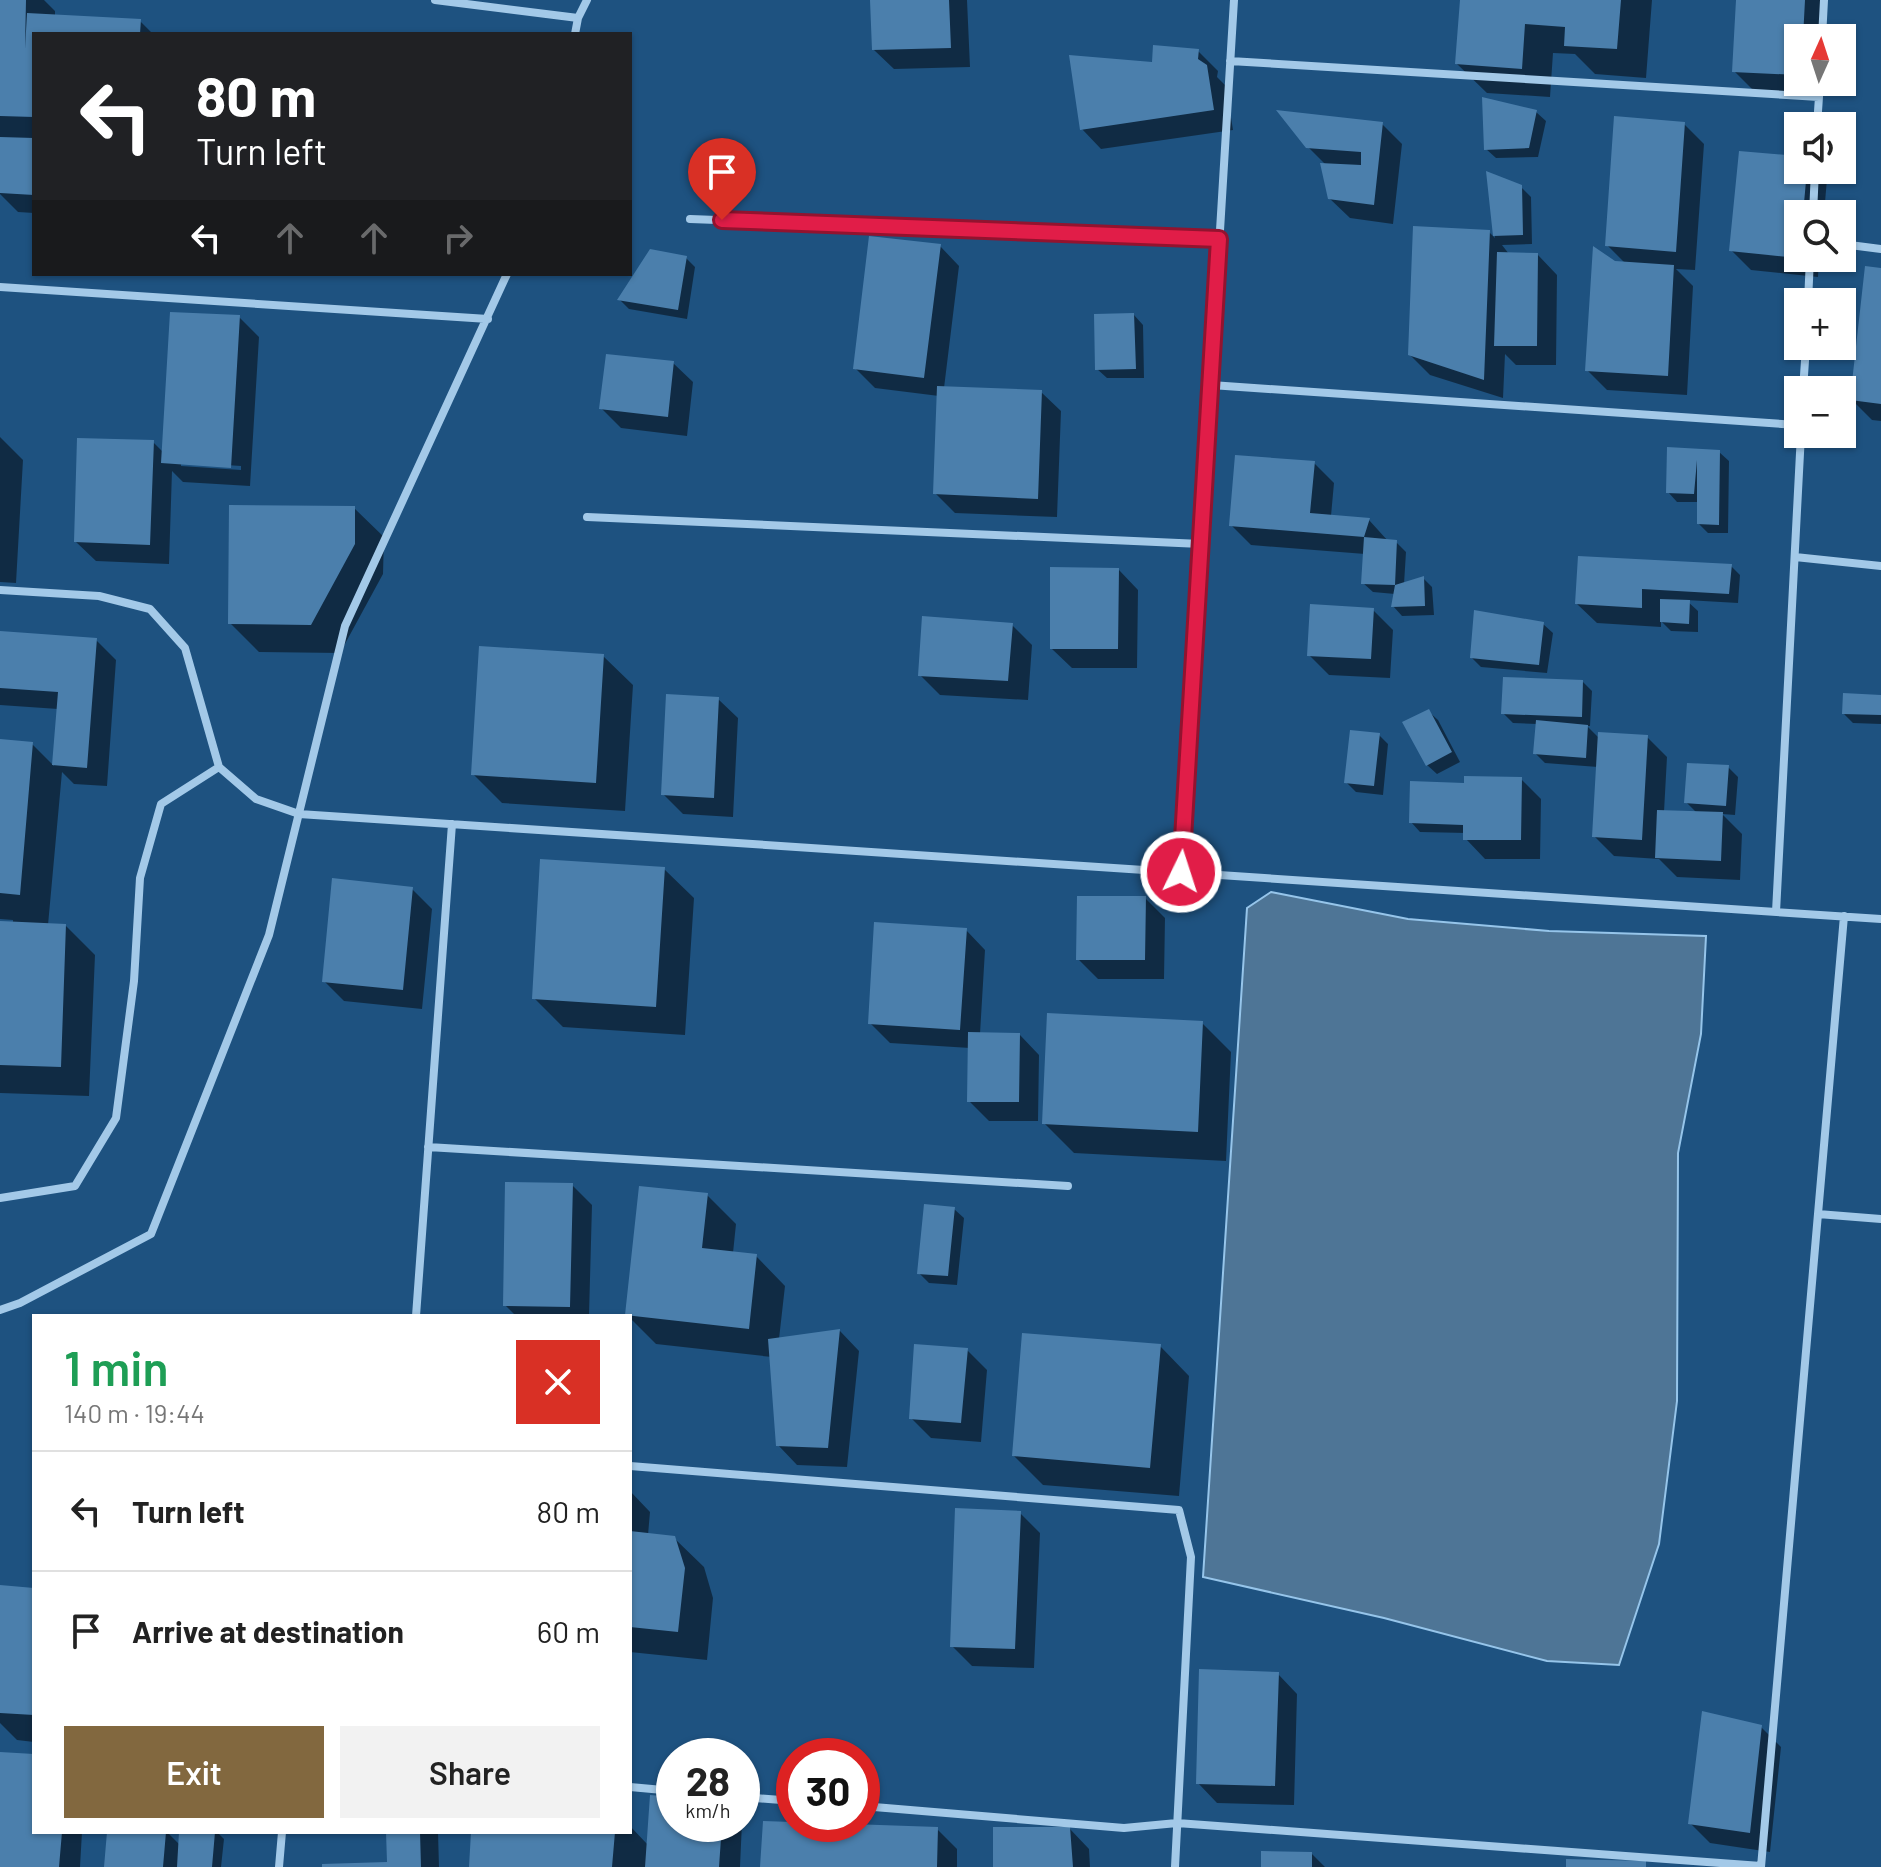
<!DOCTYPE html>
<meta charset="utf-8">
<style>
body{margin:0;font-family:Barlow,sans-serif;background:#f2f2f2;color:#222;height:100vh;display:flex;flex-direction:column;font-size:30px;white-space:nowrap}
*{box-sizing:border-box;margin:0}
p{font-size:26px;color:#767676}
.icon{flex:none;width:44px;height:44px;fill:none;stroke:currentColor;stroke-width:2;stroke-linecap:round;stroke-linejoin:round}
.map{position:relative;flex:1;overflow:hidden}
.side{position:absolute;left:32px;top:1314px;width:600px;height:520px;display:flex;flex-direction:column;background:#fff;border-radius:0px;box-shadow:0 2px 6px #0004}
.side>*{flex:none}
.top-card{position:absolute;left:32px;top:32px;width:600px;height:244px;border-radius:0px;box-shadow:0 2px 6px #0004;background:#202124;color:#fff;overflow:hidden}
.needle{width:52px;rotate:3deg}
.buttons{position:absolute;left:1784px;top:24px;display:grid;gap:16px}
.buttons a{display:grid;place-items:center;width:72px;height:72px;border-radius:0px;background:#fff;box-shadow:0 2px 6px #0004;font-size:40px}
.speed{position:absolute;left:656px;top:1738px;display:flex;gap:16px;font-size:40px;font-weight:700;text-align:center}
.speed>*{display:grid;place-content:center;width:104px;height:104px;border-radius:50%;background:#fff;box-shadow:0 2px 6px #0004;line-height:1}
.speed small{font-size:20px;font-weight:400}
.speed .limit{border:12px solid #d22;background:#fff;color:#111}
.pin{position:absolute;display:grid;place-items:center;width:68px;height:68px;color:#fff;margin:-82px -34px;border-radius:50% 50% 50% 0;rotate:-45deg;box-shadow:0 0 8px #0007}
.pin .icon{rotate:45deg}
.me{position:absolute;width:88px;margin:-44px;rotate:4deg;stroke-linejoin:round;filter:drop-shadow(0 0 6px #0008)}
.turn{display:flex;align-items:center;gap:28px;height:168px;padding:0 32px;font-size:36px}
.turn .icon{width:104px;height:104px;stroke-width:2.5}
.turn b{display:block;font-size:56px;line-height:68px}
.lanes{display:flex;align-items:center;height:76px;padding:0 32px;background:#0003;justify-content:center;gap:40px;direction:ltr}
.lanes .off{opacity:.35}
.round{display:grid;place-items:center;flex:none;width:84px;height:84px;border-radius:0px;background:#f2f2f2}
.head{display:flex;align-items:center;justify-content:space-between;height:136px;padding:0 32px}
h1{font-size:48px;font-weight:600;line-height:60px;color:#1e9e55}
.button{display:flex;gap:16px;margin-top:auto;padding:16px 32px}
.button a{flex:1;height:92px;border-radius:0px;background:#82683f;color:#fff;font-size:32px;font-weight:600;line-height:92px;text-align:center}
.button a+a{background:#f2f2f2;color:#222}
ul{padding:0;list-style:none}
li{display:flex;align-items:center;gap:24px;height:120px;padding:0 32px;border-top:2px solid #e0e0e0}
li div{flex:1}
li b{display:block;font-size:30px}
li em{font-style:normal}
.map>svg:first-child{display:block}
</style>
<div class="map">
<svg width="1881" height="1867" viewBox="0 0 1881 1867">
<rect width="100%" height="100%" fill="#1e5280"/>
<path fill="#4e7596" stroke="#96c5ea" stroke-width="2" d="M 1271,892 L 1408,919 L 1549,931 L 1706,936 L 1701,1034 L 1678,1153 L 1677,1401 L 1659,1544 L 1619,1665 L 1547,1661 L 1384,1618 L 1203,1577 L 1247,908 Z"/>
<path fill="#0007" fill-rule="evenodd" d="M 0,0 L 44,0 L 55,11 L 55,17 L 140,21 L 153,34 L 34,34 L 34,213 L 18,212 L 0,194 Z
M 872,0 L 967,0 L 970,67 L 894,69 L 874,50 Z
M 1462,0 L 1652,0 L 1646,78 L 1595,74 L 1575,54 L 1553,53 L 1550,97 L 1487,93 L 1457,64 Z
M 1738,0 L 1825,0 L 1823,38 L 1798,38 L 1798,82 L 1820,82 L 1820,94 L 1754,91 L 1734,71 Z
M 1198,51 L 1218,71 L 1217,77 L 1226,86 L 1233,130 L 1101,149 L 1082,129 L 1153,64 Z
M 1536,112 L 1546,121 L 1538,157 L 1496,158 L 1486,149 Z
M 1382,124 L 1402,144 L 1393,224 L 1350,218 L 1329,198 L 1326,165 L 1308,147 Z
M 1684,124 L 1704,144 L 1695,270 L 1676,269 L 1693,286 L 1687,395 L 1607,390 L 1587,370 L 1614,263 L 1625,263 L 1607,245 Z
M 1798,158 L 1798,170 L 1818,170 L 1827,179 L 1824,214 L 1798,214 L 1798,258 L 1819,258 L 1818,277 L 1751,270 L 1731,250 Z
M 1488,174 L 1521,187 L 1531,197 L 1532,244 L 1502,245 L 1509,254 L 1538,255 L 1557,275 L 1556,365 L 1516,365 L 1505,354 L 1503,398 L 1430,375 L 1410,355 L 1489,232 L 1495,238 Z
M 940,246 L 959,266 L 944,388 L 1041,392 L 1061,411 L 1057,517 L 955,513 L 935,493 L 939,396 L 875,388 L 855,368 Z
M 686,258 L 695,267 L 687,319 L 629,309 L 620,300 Z
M 1881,270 L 1881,421 L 1872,420 L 1852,400 Z
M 1134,315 L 1143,325 L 1144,378 L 1107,378 L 1097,369 Z
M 239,317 L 259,337 L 250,486 L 183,482 L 172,471 L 169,564 L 96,561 L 76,542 L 153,442 L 164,453 ZM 181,462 L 241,466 L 241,470 L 181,466 Z
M 673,363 L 693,382 L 687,436 L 621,428 L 601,408 Z
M 0,437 L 23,460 L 16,583 L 0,582 Z
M 1669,449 L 1719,452 L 1729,461 L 1728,533 L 1708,533 L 1699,524 L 1699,502 L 1677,502 L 1668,492 Z
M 1314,463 L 1334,483 L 1331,516 L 1369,520 L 1388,541 L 1396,542 L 1406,552 L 1404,584 L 1423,578 L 1432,587 L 1434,615 L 1402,616 L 1393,606 L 1395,594 L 1373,592 L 1363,583 L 1365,554 L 1251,545 L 1231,525 Z
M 354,508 L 384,537 L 383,574 L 340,653 L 259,652 L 230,623 Z
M 1731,566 L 1740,575 L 1738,603 L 1686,600 L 1698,611 L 1698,632 L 1671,631 L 1661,621 L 1661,627 L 1597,623 L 1577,604 Z
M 1119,570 L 1138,590 L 1137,668 L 1072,668 L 1052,649 Z
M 1373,610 L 1393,630 L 1390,678 L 1329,675 L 1309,655 Z
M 1543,624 L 1553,633 L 1547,673 L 1481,667 L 1472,658 Z
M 1012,625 L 1032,645 L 1028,700 L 940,695 L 920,675 Z
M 0,633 L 96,640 L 116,660 L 107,786 L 74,784 L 62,772 L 48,925 L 66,926 L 95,955 L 89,1096 L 0,1093 L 0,923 L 13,924 L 13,920 L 0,919 L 0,741 L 32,744 L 54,766 L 58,709 L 0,705 Z
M 603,656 L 633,685 L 625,811 L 502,803 L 473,774 Z
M 1583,682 L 1592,691 L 1590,726 L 1587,726 L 1600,739 L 1647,737 L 1667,757 L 1664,812 L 1697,813 L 1686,802 L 1728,767 L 1738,777 L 1735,815 L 1722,814 L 1742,834 L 1740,880 L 1677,877 L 1659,859 L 1614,856 L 1594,836 L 1598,767 L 1545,763 L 1535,753 L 1537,724 L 1513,723 L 1503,713 Z
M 1881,697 L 1881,724 L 1853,723 L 1844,714 Z
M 718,699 L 738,718 L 733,817 L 683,814 L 663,794 Z
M 1428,711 L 1438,720 L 1460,762 L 1437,774 L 1427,765 Z
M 1379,735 L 1388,744 L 1383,795 L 1356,792 L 1346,782 Z
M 1521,779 L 1541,799 L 1540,859 L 1485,859 L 1466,839 L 1466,833 L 1420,832 L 1411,822 L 1463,785 Z
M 664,869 L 694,898 L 685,1035 L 563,1027 L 534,998 Z
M 412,889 L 432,909 L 422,1009 L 344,1001 L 324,981 Z
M 1145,898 L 1165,918 L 1164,979 L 1098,979 L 1078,959 Z
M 966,930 L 985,950 L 980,1034 L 1020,1035 L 1039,1055 L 1038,1121 L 989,1121 L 969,1101 L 970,1048 L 890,1043 L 870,1023 Z
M 1202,1023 L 1231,1052 L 1226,1161 L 1074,1153 L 1044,1123 Z
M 572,1185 L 592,1205 L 589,1316 L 516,1316 L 505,1305 Z
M 707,1195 L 736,1224 L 733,1253 L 756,1256 L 785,1286 L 779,1339 L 840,1331 L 859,1351 L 847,1467 L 797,1465 L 778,1445 L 772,1357 L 656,1344 L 627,1315 Z
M 954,1209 L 964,1218 L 957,1285 L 929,1283 L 919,1273 Z
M 1160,1346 L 1189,1376 L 1179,1496 L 1043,1485 L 1014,1456 Z
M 967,1350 L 987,1370 L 981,1442 L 931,1438 L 911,1418 Z
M 630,1491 L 650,1512 L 648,1535 L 674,1538 L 704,1567 L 713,1598 L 707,1660 L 630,1652 Z
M 1020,1513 L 1040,1533 L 1034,1668 L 972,1666 L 952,1646 Z
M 0,1587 L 34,1590 L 34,1742 L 17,1740 L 0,1723 Z
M 1278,1674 L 1297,1694 L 1294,1805 L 1217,1803 L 1198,1783 Z
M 1761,1727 L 1781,1747 L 1770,1852 L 1710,1843 L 1690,1823 Z
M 34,1756 L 34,1832 L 82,1832 L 80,1867 L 0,1867 L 0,1776 Z
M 674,1799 L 674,1824 L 742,1824 L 742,1822 L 740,1867 L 471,1867 L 473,1832 L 630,1832 L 630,1826 L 648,1845 Z
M 937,1829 L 957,1849 L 957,1867 L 762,1867 Z
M 1070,1829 L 1089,1849 L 1090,1867 L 995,1867 Z
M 109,1832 L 167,1832 L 180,1845 L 181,1832 L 217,1832 L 224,1839 L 221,1867 L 106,1867 Z
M 388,1832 L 438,1832 L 439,1867 L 324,1867 L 389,1864 Z
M 1312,1854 L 1325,1867 L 1263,1867 Z"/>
<path fill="#4b7fac" d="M 0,0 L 26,0 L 25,49 L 27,13 L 141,19 L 140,34 L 34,34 L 34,117 L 0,116 Z
M 870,0 L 949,0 L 951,48 L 872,50 Z
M 1460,0 L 1621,0 L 1617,49 L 1564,46 L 1565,27 L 1525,24 L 1522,69 L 1455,64 Z
M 1736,0 L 1805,0 L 1803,38 L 1798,38 L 1798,75 L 1732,72 Z
M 1153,45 L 1199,49 L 1198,59 L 1207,65 L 1214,110 L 1080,130 L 1069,55 L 1152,62 Z
M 1482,97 L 1537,110 L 1529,148 L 1484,150 Z
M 1276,110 L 1383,122 L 1374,205 L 1328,199 L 1320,163 L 1361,165 L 1361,152 L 1306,148 Z
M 1614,116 L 1685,122 L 1676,252 L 1605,246 Z
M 0,137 L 34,138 L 34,195 L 0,193 Z
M 1739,151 L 1798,156 L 1798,170 L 1807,170 L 1803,214 L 1798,214 L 1798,258 L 1729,251 Z
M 1486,171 L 1522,185 L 1523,235 L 1493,236 Z
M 1413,226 L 1490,230 L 1484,380 L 1408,355 Z
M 869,236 L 941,244 L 924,378 L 853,369 Z
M 1593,246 L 1615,261 L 1674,265 L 1668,376 L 1585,371 Z
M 650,249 L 687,256 L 678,310 L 617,300 Z
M 1497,252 L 1538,253 L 1537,346 L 1494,346 Z
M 1865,266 L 1881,268 L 1881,404 L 1850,400 Z
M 170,312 L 240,315 L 231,468 L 161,463 Z
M 1134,313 L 1136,369 L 1095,370 L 1094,314 Z
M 606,354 L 674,361 L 668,417 L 599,409 Z
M 937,386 L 1042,390 L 1038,499 L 933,494 Z
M 77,438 L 154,440 L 150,545 L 74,542 Z
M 1667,447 L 1720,450 L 1719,525 L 1697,524 L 1697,460 L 1694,494 L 1666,493 Z
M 1235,455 L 1315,461 L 1310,513 L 1370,518 L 1364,537 L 1229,526 Z
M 229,505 L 355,506 L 355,544 L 311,625 L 228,624 Z
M 1364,537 L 1397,540 L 1395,585 L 1361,584 Z
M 1578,556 L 1732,564 L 1729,594 L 1642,589 L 1642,608 L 1575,604 Z
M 1050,567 L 1119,568 L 1118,649 L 1050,649 Z
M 1424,576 L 1425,606 L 1391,607 L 1395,585 Z
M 1660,599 L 1690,600 L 1689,624 L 1660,622 Z
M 1310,604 L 1374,608 L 1371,659 L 1307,656 Z
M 1474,610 L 1544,622 L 1539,665 L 1470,658 Z
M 922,616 L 1013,623 L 1008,681 L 918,676 Z
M 0,631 L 97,638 L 87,768 L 52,765 L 58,692 L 0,688 Z
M 479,646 L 604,654 L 596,783 L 471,775 Z
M 1503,677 L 1583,680 L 1582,717 L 1501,714 Z
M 1843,693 L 1881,695 L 1881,715 L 1842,714 Z
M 666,694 L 719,697 L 714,798 L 661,795 Z
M 1429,709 L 1452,752 L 1426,766 L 1402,722 Z
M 1536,720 L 1588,725 L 1586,758 L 1533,754 Z
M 1350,730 L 1380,733 L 1374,786 L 1344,783 Z
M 1598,732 L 1648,735 L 1642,840 L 1592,837 Z
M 0,739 L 33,742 L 20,895 L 0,893 Z
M 1687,763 L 1729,765 L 1726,806 L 1684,803 Z
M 1464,776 L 1522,777 L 1521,840 L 1463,840 L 1463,825 L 1409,823 L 1410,781 L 1464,783 Z
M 1657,810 L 1723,812 L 1721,861 L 1655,858 Z
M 540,859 L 665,867 L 656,1007 L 532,999 Z
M 332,878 L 413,887 L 403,990 L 322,982 Z
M 1077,896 L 1146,896 L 1145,960 L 1076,960 Z
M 0,921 L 66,924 L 61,1067 L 0,1065 Z
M 874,922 L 967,928 L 960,1030 L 868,1024 Z
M 1047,1013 L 1203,1021 L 1198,1132 L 1042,1124 Z
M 968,1032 L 1020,1033 L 1019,1102 L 967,1102 Z
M 505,1182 L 573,1183 L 570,1307 L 503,1306 Z
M 639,1186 L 708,1193 L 702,1248 L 757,1254 L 749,1329 L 625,1315 Z
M 924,1204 L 955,1207 L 948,1276 L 917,1274 Z
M 840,1329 L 828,1448 L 776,1446 L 768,1339 Z
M 1022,1333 L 1161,1344 L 1150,1468 L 1012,1456 Z
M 914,1344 L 968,1348 L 961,1423 L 909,1419 Z
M 955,1508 L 1021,1511 L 1015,1649 L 950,1647 Z
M 630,1531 L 675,1536 L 685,1568 L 678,1632 L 630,1627 Z
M 0,1585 L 34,1588 L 34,1715 L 0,1713 Z
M 1199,1669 L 1279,1672 L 1275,1786 L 1196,1784 Z
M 1702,1711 L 1762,1725 L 1750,1833 L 1688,1824 Z
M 0,1752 L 34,1754 L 34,1832 L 62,1832 L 59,1867 L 0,1867 Z
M 650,1795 L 674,1797 L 674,1824 L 722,1824 L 719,1867 L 645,1867 Z
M 763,1821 L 938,1827 L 937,1867 L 760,1867 Z
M 993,1827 L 1070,1827 L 1073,1867 L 993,1867 Z
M 107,1832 L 166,1832 L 163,1867 L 104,1867 Z
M 179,1832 L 215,1832 L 212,1867 L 177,1867 Z
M 386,1832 L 420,1832 L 421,1867 L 322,1867 L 322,1864 L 387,1862 Z
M 471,1832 L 615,1832 L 612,1867 L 469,1867 Z
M 1261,1851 L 1312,1852 L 1312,1867 L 1261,1867 Z
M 1566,1859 L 1646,1861 L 1646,1867 L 1566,1867 Z"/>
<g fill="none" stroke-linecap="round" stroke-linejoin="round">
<path stroke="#a3c9e8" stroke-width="8" d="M 435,0 L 578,18
M 575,34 L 578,18 L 587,0
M 1822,38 L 1824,0
M 1230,61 L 1819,97
M 1817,126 L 1820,82
M 1813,214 L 1815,170
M 690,219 L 1219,239
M 1842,244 L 1881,249
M 0,287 L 488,319
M 1808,302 L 1810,258
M 1211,385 L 1798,425
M 1803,390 L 1806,346
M 587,517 L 1201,544
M 1795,557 L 1881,566
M 0,590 L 99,596 L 150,609 L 185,648 L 219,767 L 256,799 L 299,814 L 1881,919
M 1181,872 L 1234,0
M 1776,912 L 1801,434
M 428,1147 L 1068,1186
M 0,1198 L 75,1186 L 116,1118 L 134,981 L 140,878 L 161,804 L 219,767
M 1818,1214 L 1881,1219
M 0,1310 L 20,1303 L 151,1234 L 269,935 L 345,626 L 507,274
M 416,1316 L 452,824
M 630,1466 L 1179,1510 L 1191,1557 L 1175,1867
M 630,1787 L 674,1791
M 742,1797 L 794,1801
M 862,1806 L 1124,1828 L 1177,1823 L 1761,1866
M 279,1867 L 282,1832
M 1761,1867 L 1844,916"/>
</g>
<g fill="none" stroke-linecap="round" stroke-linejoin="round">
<defs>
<path id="route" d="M 722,220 L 1219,239 L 1181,872"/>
</defs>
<use href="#route" stroke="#92132f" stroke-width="20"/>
<use href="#route" stroke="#e11d48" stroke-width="14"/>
</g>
</svg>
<div class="buttons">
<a><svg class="needle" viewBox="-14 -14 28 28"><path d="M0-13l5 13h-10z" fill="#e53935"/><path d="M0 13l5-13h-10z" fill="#767676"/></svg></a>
<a><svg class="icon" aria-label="sound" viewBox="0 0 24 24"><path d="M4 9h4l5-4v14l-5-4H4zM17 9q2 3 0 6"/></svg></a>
<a><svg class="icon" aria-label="search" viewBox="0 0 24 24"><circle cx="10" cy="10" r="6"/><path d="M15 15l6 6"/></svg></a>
<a>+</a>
<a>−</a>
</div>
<div class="speed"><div>28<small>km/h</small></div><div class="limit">30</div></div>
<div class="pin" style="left:722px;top:220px;background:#d93025"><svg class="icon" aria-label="arrive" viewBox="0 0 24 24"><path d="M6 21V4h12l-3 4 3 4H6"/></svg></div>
<svg class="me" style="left:1181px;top:872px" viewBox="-20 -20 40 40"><circle r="17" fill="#e11d48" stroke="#fff" stroke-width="3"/><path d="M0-11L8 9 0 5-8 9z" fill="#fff"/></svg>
<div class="top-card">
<div class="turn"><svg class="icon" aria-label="left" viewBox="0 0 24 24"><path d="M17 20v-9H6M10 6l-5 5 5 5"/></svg><div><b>80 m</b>Turn left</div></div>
<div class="lanes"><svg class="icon" aria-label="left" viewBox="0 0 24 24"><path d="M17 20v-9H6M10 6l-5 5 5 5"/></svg><svg class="icon off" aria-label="ahead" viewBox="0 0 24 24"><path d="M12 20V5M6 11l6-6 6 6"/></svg><svg class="icon off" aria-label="ahead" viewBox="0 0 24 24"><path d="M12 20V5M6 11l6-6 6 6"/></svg><svg class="icon off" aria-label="right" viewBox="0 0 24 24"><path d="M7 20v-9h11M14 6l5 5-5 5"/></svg></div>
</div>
<section class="side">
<div class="head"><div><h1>1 min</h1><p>140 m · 19:44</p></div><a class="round" style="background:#d93025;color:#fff"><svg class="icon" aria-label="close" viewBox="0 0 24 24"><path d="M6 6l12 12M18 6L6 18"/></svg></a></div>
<ul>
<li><svg class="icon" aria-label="left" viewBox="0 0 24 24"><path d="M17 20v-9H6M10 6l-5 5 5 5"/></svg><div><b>Turn left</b></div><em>80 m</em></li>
<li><svg class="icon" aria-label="arrive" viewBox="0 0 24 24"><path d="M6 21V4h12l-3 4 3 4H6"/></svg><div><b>Arrive at destination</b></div><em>60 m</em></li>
</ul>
<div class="button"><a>Exit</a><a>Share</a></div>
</section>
</div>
